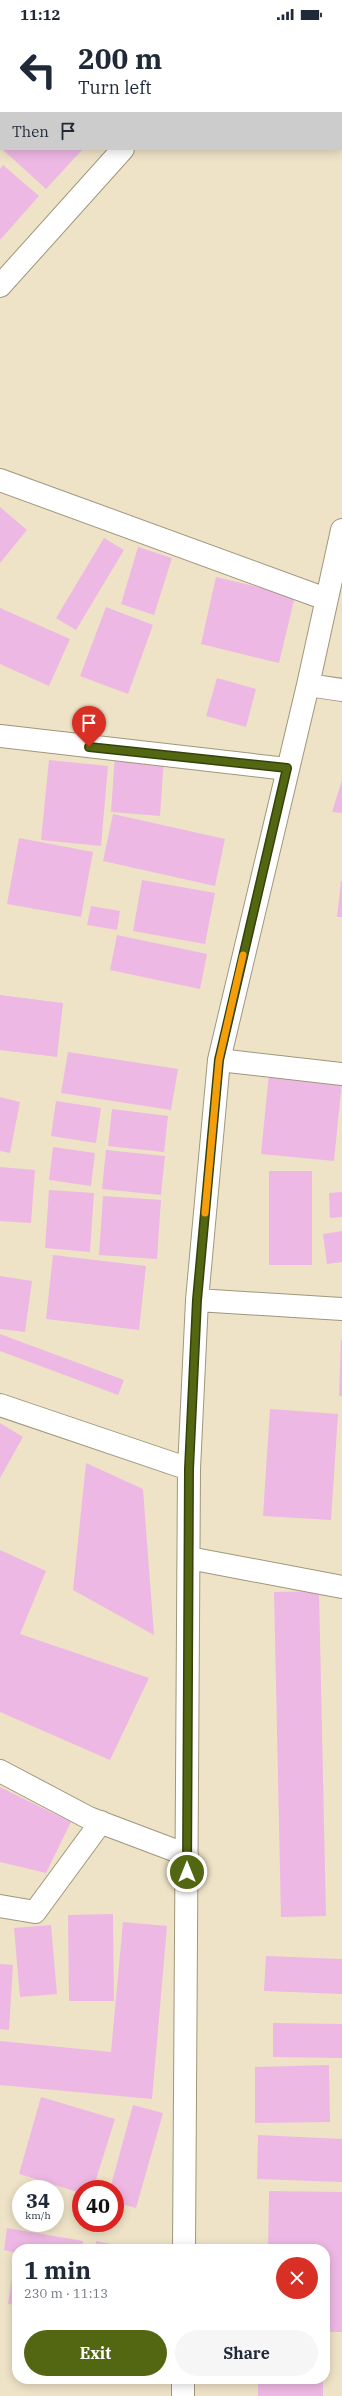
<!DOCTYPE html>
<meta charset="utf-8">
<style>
body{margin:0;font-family:"IBM Plex Serif",serif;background:#f6f6f7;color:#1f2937;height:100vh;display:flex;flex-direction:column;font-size:15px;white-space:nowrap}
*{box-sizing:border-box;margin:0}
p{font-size:13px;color:#747a83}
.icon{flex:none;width:22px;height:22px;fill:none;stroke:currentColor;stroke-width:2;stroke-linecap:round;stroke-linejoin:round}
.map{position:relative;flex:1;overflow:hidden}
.drawer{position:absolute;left:12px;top:2216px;width:318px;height:140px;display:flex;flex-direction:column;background:#fff;border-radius:16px;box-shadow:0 2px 10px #0003}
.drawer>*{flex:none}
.top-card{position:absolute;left:0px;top:0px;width:342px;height:122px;box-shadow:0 2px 10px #0003;background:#fff;color:#1f2937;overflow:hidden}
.speed{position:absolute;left:12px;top:2152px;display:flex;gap:8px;font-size:20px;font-weight:700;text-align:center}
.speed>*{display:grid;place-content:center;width:52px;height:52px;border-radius:50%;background:#fff;box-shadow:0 2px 10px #0003;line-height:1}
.speed small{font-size:10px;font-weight:400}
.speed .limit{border:6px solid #d22;background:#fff;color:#111}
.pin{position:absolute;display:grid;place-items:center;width:34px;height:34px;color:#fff;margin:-41px -17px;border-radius:50% 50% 50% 0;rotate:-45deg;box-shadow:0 0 4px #0007}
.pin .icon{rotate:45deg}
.me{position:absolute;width:44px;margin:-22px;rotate:0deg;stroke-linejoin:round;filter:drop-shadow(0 0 3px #0008)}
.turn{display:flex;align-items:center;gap:14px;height:84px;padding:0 12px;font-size:18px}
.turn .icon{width:52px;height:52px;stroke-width:2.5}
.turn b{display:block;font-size:28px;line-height:34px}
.then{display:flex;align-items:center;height:38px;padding:0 12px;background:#0003;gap:8px;font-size:15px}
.round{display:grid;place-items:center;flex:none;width:42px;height:42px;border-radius:21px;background:#f6f6f7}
.headline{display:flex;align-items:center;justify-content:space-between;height:68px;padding:0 12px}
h1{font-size:24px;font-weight:700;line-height:30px}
.primary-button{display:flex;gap:8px;margin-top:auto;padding:8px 12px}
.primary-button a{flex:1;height:46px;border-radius:24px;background:#536611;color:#fff;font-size:16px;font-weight:700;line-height:46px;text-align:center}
.primary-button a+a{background:#f6f6f7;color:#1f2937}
.status{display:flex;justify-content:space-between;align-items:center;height:28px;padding:0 20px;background:#fff;direction:ltr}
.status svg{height:11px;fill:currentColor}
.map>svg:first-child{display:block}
</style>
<div class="status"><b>11:12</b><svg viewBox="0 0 49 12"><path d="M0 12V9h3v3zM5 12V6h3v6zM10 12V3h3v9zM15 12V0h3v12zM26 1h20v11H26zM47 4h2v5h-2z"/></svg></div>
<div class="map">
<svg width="342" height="2368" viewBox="0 0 342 2368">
<rect width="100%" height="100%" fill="#eee3c7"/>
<path fill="#eeb8e4" d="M 2,121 L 83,121 L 46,161 Z
M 3,137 L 39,168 L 0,212 L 0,141 Z
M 0,479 L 27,502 L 0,535 Z
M 104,510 L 124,522 L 76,602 L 56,590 Z
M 138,519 L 172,530 L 154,587 L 121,576 Z
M 216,549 L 295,568 L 279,635 L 201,616 Z
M 106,579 L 153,597 L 128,666 L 80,648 Z
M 0,580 L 70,611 L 49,658 L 0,636 Z
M 217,650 L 256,661 L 246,699 L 206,688 Z
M 115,726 L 164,730 L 160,788 L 111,784 Z
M 49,732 L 108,738 L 101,818 L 41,812 Z
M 342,752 L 342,785 L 332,784 Z
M 113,786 L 225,811 L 215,858 L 103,833 Z
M 19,810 L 93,824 L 81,889 L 7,876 Z
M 142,852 L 215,865 L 205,916 L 133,903 Z
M 341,853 L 342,853 L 342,889 L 337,889 Z
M 91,878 L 120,883 L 117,902 L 87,897 Z
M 117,907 L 207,926 L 200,961 L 110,942 Z
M 0,967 L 63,975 L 57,1029 L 0,1022 Z
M 68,1024 L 178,1041 L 171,1082 L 61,1065 Z
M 269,1045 L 342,1053 L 334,1133 L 261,1126 Z
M 0,1069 L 20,1074 L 10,1125 L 0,1123 Z
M 56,1073 L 101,1080 L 96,1115 L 51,1108 Z
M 112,1081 L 168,1088 L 164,1124 L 108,1118 Z
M 53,1119 L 95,1125 L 91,1158 L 49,1152 Z
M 106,1122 L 165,1128 L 161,1167 L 102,1161 Z
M 0,1139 L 35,1142 L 31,1195 L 0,1193 Z
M 269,1143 L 312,1143 L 312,1237 L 269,1237 Z
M 49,1162 L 94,1165 L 90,1224 L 45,1220 Z
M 342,1164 L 342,1189 L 330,1190 L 329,1165 Z
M 103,1168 L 161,1172 L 157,1231 L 99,1227 Z
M 342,1203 L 342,1234 L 327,1236 L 323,1206 Z
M 53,1227 L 146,1238 L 139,1302 L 46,1291 Z
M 0,1248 L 32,1253 L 25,1304 L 0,1301 Z
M 0,1306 L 124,1352 L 118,1367 L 0,1323 Z
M 341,1312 L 342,1312 L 342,1368 L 339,1368 Z
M 270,1381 L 338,1386 L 331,1492 L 263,1488 Z
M 0,1395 L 23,1409 L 0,1450 Z
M 86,1435 L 143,1461 L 154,1607 L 73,1562 Z
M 0,1522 L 46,1543 L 20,1606 L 149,1650 L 110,1732 L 0,1684 Z
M 319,1563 L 326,1888 L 281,1889 L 274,1564 Z
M 0,1759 L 71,1794 L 46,1845 L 0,1834 Z
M 113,1886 L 114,1973 L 69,1973 L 68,1887 Z
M 123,1894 L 167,1898 L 152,2071 L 0,2057 L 0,2013 L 111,2024 Z
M 51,1897 L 57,1966 L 20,1969 L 14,1900 Z
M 266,1928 L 342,1931 L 342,1966 L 264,1963 Z
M 0,1936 L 13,1937 L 9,2002 L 0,2001 Z
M 273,1995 L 342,1996 L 342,2030 L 273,2029 Z
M 329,2037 L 330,2094 L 255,2095 L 255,2039 Z
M 41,2069 L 115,2091 L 93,2161 L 81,2161 L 81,2165 L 19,2146 Z
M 133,2077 L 163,2085 L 136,2180 L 115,2174 L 115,2161 L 110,2161 Z
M 258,2107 L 342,2111 L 342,2154 L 257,2151 Z
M 269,2163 L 342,2164 L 342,2304 L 325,2304 L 325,2221 L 268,2221 Z
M 7,2200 L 83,2213 L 82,2221 L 17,2221 L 17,2225 L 4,2222 Z
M 96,2213 L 132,2220 L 132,2221 L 95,2221 Z
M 14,2237 L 17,2237 L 17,2277 L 8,2276 Z
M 258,2351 L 323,2351 L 323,2368 L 258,2368 Z"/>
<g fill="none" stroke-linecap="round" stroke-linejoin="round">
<defs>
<path id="minor" d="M 242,0 L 243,1
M 341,83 L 342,83
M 0,258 L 123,121
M 0,452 L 326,571
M 308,657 L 342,662
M 0,708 L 287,741
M 219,1032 L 342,1046
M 197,1272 L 342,1281
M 0,1377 L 189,1441
M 189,1530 L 342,1559
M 0,1743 L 89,1790 L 187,1827
M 0,1878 L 35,1884 L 101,1794
M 184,2221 L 189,1441 L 197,1272 L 219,1032 L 308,657 L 342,502
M 183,2368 L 183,2351"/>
</defs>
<use href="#minor" stroke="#a0967c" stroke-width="24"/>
<use href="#minor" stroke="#fff" stroke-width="22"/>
</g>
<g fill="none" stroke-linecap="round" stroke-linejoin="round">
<defs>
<path id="route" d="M 89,719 L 287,740 L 219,1032 L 197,1272 L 189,1441 L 187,1844"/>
</defs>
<use href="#route" stroke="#36420b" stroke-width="10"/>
<use href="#route" stroke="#536611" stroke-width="7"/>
<path stroke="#f59e0b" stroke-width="7" d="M 205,1185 L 219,1032 L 243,927"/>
</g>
</svg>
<div class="speed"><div>34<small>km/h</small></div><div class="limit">40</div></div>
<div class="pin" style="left:89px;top:719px;background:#d93025"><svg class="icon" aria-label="arrive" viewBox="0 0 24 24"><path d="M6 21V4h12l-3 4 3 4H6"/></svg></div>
<svg class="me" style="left:187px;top:1844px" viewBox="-20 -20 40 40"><circle r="17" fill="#536611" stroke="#fff" stroke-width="3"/><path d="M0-11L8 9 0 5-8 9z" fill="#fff"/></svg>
<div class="top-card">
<div class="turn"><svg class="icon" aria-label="left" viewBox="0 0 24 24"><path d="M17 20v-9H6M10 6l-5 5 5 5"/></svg><div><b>200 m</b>Turn left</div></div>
<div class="then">Then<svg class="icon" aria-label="arrive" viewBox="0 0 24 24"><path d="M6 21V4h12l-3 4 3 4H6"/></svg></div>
</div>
<section class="drawer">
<div class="headline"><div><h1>1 min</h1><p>230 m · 11:13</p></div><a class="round" style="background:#d93025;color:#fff"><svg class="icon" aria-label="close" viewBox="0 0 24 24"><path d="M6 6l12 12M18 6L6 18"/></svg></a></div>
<div class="primary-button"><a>Exit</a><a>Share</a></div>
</section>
</div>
